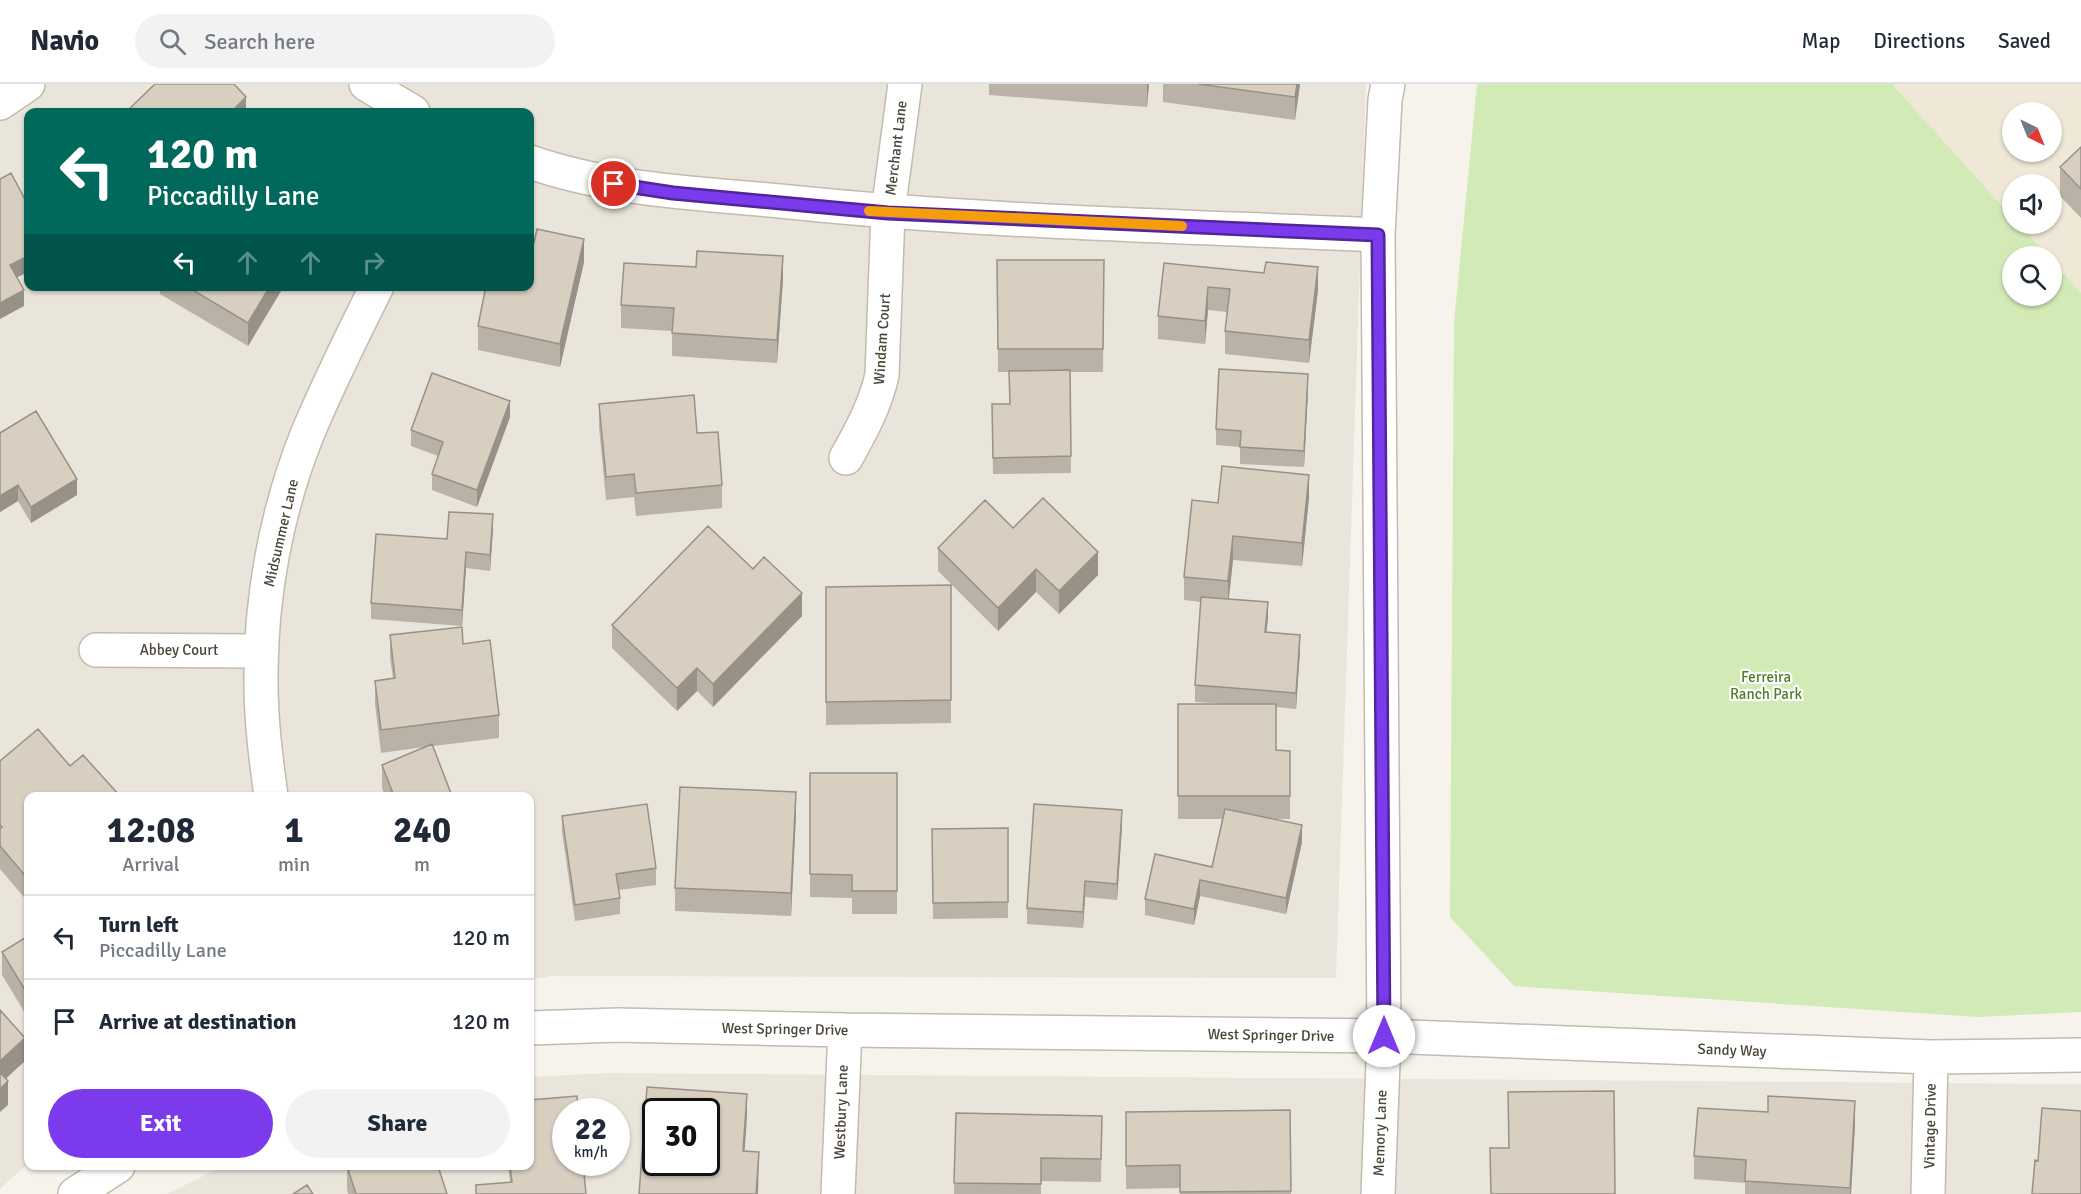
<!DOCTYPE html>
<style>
body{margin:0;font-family:Signika,sans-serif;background:#f2f2f3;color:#1f2937;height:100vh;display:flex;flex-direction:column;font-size:22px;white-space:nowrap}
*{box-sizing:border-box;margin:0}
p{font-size:20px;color:#747a83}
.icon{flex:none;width:33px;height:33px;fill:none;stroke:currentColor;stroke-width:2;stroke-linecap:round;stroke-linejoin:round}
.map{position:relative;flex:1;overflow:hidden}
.details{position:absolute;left:24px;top:708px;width:510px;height:378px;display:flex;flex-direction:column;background:#fff;border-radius:12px;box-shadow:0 2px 4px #0004}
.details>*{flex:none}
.guide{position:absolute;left:24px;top:24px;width:510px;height:183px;border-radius:12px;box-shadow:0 2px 4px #0004;background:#00695c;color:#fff;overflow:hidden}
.needle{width:39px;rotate:137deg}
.tools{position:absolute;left:2002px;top:18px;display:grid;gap:12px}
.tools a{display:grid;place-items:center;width:60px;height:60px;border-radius:50%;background:#fff;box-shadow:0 2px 4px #0004;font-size:30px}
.speed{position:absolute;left:552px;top:1014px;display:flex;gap:12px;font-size:30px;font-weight:700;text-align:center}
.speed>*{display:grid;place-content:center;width:78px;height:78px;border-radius:50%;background:#fff;box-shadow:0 2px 4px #0004;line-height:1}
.speed small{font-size:15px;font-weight:400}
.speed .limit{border:3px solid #111;border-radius:9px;background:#fff;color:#111}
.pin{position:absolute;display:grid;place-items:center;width:51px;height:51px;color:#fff;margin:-26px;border:3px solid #fff;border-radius:50%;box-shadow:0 2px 6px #0007}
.me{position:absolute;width:66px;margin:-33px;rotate:0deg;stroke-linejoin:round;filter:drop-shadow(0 0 4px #0008)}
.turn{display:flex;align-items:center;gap:21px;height:126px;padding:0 24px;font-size:27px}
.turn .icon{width:78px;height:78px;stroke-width:2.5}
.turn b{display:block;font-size:42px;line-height:51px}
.lanes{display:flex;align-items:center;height:57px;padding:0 24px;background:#0003;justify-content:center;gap:30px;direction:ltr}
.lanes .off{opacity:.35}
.eta{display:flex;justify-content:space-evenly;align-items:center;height:102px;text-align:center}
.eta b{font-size:36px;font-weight:800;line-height:42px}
.primary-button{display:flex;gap:12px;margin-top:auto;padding:12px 24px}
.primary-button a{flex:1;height:69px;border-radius:36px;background:#7c3aed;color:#fff;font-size:24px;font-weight:800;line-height:69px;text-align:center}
.primary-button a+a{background:#f2f2f3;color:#1f2937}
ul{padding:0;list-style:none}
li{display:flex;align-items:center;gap:18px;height:84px;padding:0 24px;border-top:2px solid #e0e1e3}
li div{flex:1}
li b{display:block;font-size:22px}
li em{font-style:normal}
header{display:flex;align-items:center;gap:36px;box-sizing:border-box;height:84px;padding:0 30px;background:#fff;border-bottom:2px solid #e0e1e3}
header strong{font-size:28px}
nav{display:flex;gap:33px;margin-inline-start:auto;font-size:21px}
.search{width:420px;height:54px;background:#f2f2f3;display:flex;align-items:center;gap:15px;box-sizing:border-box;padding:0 21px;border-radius:33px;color:#747a83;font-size:22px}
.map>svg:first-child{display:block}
</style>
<header>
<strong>Navio</strong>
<div class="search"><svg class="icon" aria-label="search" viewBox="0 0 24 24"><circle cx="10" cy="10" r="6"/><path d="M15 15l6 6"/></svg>Search here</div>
<nav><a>Map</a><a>Directions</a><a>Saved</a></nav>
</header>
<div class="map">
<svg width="2081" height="1110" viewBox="0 0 2081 1110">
<rect width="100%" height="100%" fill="#f6f3ec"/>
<path fill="#eae5da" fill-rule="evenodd" d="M 0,0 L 1366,0 L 1336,894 L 552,892 L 530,896 L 530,712 L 28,712 L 28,1079 L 0,1105 ZM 28,28 L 530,28 L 530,202 L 28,202 Z
M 611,989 L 2081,1000 L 2081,1110 L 167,1110 L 223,1082 L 530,1082 L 530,993 ZM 566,1028 L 616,1028 L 616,1078 L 566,1078 ZM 656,1028 L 706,1028 L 706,1078 L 656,1078 Z"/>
<path fill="#efe8d6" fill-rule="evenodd" d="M 1892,0 L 2081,0 L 2081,209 L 2052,177 L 2052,172 L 2048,172 L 2018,140 L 2052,140 L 2052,100 L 2013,100 L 2013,134 ZM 2013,28 L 2052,28 L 2052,68 L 2013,68 Z"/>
<path fill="#d2eab5" d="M 1477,0 L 1892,0 L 2013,134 L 2013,140 L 2018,140 L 2048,172 L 2013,172 L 2013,212 L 2052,212 L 2052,177 L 2081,209 L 2081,928 L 1978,933 L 1514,902 L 1450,833 L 1454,239 Z"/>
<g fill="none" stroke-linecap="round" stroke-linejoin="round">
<defs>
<path id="minor" d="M 366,0 L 413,28
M 0,19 L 28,0
M 530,78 C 611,106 695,109 780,117 C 979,138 1179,142 1378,151
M 846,374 C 861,347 875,322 882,291 L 888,128 L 905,0
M 96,566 L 262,567
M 271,712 C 266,675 261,637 261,599 C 260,516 276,428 307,351 C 328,300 353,251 377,202
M 530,944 L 618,941 L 845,946 L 1384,952 L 1931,973 L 2081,971
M 75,1110 L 118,1082
M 838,1110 L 845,946
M 1378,1110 L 1384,952 L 1378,151 L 1385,16 L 1388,0
M 1928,1110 L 1931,973"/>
</defs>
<use href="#minor" stroke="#c2bbae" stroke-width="36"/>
<use href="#minor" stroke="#fff" stroke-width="33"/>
</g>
<path fill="#bab2a6" d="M 989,0 L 1149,0 L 1147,23 L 989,11 Z
M 1163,0 L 1300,0 L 1295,36 L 1163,18 Z
M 2081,63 L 2081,134 L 2060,112 L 2060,83 Z
M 534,159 L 584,178 L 560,283 L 478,266 L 478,242 Z
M 997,176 L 1104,176 L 1103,288 L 1070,288 L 1071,389 L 993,390 L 992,320 L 1010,320 L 1009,288 L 998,288 Z
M 1164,179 L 1264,189 L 1318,206 L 1309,279 L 1225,270 L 1225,247 L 1227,228 L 1208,226 L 1205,260 L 1158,255 L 1158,232 Z
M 783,195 L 777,279 L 672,272 L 672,247 L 621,244 L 621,221 Z
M 160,202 L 284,202 L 248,262 L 160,210 Z
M 1308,307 L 1304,383 L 1240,380 L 1240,363 L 1216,361 L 1216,345 Z
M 599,320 L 697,349 L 722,401 L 722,424 L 636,432 L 634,413 L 606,416 L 599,343 Z
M 510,333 L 477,423 L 432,406 L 432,390 L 438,372 L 411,362 L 411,346 Z
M 0,349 L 77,411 L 31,439 L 18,417 L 0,428 Z
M 1309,414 L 1302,482 L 1233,476 L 1229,515 L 1268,534 L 1266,548 L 1300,567 L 1296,625 L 1276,623 L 1276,666 L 1290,667 L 1290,735 L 1270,735 L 1302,758 L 1286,830 L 1200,812 L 1194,841 L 1145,831 L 1145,815 L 1212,783 L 1222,735 L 1178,735 L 1178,620 L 1229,620 L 1195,618 L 1195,601 L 1201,518 L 1184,516 L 1184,493 L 1218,419 Z
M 1013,444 L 1098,491 L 1059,530 L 1036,508 L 998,547 L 938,487 L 938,464 Z
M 493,446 L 490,487 L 466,484 L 462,542 L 371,535 L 371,519 L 447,455 Z
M 753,485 L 802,532 L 713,623 L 697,607 L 677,627 L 612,564 L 612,541 Z
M 951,501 L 951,639 L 826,641 L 826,503 Z
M 390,551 L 463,560 L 499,631 L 499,654 L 433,662 L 452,712 L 385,712 L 382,704 L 382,681 L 424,663 L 381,669 L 375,620 L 375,597 L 393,594 L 390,574 Z
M 0,677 L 70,682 L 120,712 L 28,712 L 28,818 L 0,785 Z
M 810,689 L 897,689 L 897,830 L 852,830 L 852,814 L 810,813 Z
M 796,731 L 791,832 L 675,827 L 675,804 Z
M 562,732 L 656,784 L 656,801 L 619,806 L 620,814 L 620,830 L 575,837 L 562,748 Z
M 1122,743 L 1117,816 L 1085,813 L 1083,844 L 1027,840 L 1027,824 Z
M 1008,744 L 1008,834 L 933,835 L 932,745 Z
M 28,852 L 28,934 L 2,891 L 2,868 Z
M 1290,1026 L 1291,1110 L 1180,1110 L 1180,1104 L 1126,1105 L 1126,1028 Z
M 956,1029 L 1102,1032 L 1101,1098 L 1041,1097 L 1041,1110 L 954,1110 Z
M 1855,1040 L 1851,1110 L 1745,1110 L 1745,1099 L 1694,1095 L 1694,1072 Z
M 347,1082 L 447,1110 L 348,1110 L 347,1105 Z
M 508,1082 L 530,1082 L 586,1110 L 476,1110 L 476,1101 L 510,1098 Z"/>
<path fill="#979187" d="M 1147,0 L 1149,0 L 1147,23 Z
M 1297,0 L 1300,0 L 1295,36 L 1295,13 Z
M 246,13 L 246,28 L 231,28 Z
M 584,155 L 584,178 L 560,283 L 560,260 Z
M 28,172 L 28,188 L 10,197 L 10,181 Z
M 783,172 L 783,195 L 777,279 L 777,256 Z
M 1318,183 L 1318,206 L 1309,279 L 1309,256 Z
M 270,202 L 284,202 L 248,262 L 248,239 Z
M 1208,203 L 1208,226 L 1205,260 L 1205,237 Z
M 24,206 L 24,222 L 0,235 L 0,219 Z
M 1308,290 L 1308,307 L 1304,383 L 1304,367 Z
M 510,317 L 510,333 L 477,423 L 477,406 Z
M 1309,391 L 1309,414 L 1302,482 L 1302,459 Z
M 77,395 L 77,411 L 31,439 L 31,423 Z
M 18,401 L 18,417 L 0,428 L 0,412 Z
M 493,430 L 493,446 L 490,487 L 490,471 Z
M 1233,452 L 1233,476 L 1228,520 L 1228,497 Z
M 466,468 L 466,484 L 462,542 L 462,526 Z
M 1098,468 L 1098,491 L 1059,530 L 1059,507 Z
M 1036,485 L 1036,508 L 998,547 L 998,524 Z
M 802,509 L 802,532 L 713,623 L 713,600 Z
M 1268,518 L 1268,534 L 1265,564 L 1265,548 Z
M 1300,551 L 1300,567 L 1296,625 L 1296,609 Z
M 697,584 L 697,607 L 677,627 L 677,604 Z
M 796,708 L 796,731 L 791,832 L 791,809 Z
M 1122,726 L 1122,743 L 1117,816 L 1117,800 Z
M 1302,741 L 1302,758 L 1286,830 L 1286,814 Z
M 1200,796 L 1200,812 L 1194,841 L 1194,825 Z
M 1085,797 L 1085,813 L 1083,844 L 1083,828 Z
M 25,954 L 25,977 L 0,1000 L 0,977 Z
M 8,997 L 8,1021 L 0,1028 L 0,1005 Z
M 747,1010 L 747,1033 L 743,1090 L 743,1067 Z
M 1855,1017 L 1855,1040 L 1851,1110 L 1850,1110 Z
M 759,1068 L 758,1110 L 756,1110 Z"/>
<path fill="#d8cfc1" stroke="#979187" stroke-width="1.5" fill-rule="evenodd" d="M 155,0 L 234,0 L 246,13 L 231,28 L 126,28 Z
M 1198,0 L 1297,0 L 1295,13 Z
M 2081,63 L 2081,105 L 2060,83 Z
M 11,89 L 28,121 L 28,172 L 10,181 L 24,206 L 0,219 L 0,95 Z
M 537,145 L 584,155 L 560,260 L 478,242 L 486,202 L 530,202 L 530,158 L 534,159 Z
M 697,167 L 783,172 L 777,256 L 672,249 L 674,224 L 621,221 L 624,179 L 696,183 Z
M 997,176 L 1104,176 L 1103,265 L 998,265 Z
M 1266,178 L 1318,183 L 1309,256 L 1225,247 L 1230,205 L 1208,203 L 1205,237 L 1158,232 L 1164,179 L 1264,189 Z
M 186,202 L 270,202 L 248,239 Z
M 1219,285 L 1308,290 L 1304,367 L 1240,363 L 1241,347 L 1216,345 Z
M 1070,286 L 1071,372 L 993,374 L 992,320 L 1010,320 L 1009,287 Z
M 432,289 L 510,317 L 477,406 L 432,390 L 443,358 L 411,346 Z
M 694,311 L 697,349 L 718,348 L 722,401 L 636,409 L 634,390 L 606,393 L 599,320 Z
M 36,327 L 77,395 L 31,423 L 18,401 L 0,412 L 0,349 Z
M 1222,382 L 1309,391 L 1302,459 L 1233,452 L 1228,497 L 1184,493 L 1192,416 L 1218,419 Z
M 1043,414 L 1098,468 L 1059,507 L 1036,485 L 998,524 L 938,464 L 985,416 L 1013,444 Z
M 449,428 L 493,430 L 490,471 L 466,468 L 462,526 L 371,519 L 376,450 L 447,455 Z
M 708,442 L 753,485 L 764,473 L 802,509 L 713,600 L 697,584 L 677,604 L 612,541 Z
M 951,501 L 951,616 L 826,618 L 826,503 Z
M 1201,513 L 1268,518 L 1265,548 L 1300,551 L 1296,609 L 1195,601 Z
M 462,543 L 463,560 L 490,556 L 499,631 L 381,646 L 375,597 L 395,594 L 390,551 Z
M 1178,620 L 1276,620 L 1276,666 L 1290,667 L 1290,712 L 1178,712 Z
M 38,645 L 70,682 L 83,671 L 120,712 L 28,712 L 28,795 L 0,762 L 0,745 L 2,743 L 0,741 L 0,677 Z
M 432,660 L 452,712 L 394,712 L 382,681 Z
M 810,689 L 897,689 L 897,807 L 852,807 L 852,791 L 810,790 Z
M 680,703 L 796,708 L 791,809 L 675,804 Z
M 647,720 L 656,784 L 616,790 L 620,814 L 575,821 L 562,732 Z
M 1034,720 L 1122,726 L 1117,800 L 1085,797 L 1083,828 L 1027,824 Z
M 1225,725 L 1302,741 L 1286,814 L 1200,796 L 1194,825 L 1145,815 L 1155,770 L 1212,783 Z
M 1008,744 L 1008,818 L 933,819 L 932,745 Z
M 28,852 L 28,911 L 2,868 Z
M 0,926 L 25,954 L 0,977 Z
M 0,988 L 8,997 L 0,1005 Z
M 647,1003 L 747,1010 L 743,1067 L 759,1068 L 756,1110 L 639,1110 ZM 656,1028 L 706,1028 L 706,1078 L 656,1078 Z
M 1614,1007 L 1615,1110 L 1491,1110 L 1490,1064 L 1509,1064 L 1508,1008 Z
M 577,1012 L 578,1028 L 566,1028 L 566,1078 L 583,1078 L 586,1110 L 476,1110 L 476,1101 L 512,1098 L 510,1082 L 530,1082 L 530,1016 Z
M 1768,1012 L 1855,1017 L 1850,1104 L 1745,1097 L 1746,1076 L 1694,1072 L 1698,1024 L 1768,1028 Z
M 2042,1024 L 2081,1027 L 2081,1110 L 2032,1110 L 2035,1076 L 2038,1077 Z
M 1290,1026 L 1291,1107 L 1180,1108 L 1180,1081 L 1126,1082 L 1126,1028 Z
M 956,1029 L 1102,1032 L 1101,1075 L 1041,1074 L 1041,1100 L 954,1099 Z
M 347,1082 L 438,1082 L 447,1110 L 356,1110 Z
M 307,1101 L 313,1110 L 293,1110 Z"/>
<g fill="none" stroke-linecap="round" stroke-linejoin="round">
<defs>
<path id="route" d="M 614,100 L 673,109 L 888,129 L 1378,151 L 1384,952"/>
</defs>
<use href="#route" stroke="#51269a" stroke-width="15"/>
<use href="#route" stroke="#7c3aed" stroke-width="10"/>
<path stroke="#f59e0b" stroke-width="10" d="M 869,127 L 1182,142"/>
</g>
<g text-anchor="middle" stroke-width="4.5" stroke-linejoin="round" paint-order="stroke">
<g font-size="15" fill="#4b4439" stroke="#fff">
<text transform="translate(896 64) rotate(-83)" y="5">Merchant Lane</text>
<text transform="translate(882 255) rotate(-86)" y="5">Windam Court</text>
<text transform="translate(281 449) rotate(-77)" y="5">Midsummer Lane</text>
<text x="179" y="571">Abbey Court</text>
<text transform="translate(785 945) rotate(1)" y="5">West Springer Drive</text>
<text transform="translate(1271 951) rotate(1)" y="5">West Springer Drive</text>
<text transform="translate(1732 966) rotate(2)" y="5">Sandy Way</text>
<text transform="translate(841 1028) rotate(-88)" y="5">Westbury Lane</text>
<text transform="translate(1930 1042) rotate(-89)" y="5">Vintage Drive</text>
<text transform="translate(1380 1049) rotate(-88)" y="5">Memory Lane</text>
</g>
<g font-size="15" fill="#4a7f2a" stroke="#fff">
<text x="1766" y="598">Ferreira<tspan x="1766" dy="17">Ranch Park</tspan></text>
</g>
</g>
</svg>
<div class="tools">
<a><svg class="needle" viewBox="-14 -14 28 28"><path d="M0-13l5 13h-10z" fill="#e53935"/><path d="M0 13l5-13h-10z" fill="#747a83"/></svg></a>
<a><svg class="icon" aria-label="sound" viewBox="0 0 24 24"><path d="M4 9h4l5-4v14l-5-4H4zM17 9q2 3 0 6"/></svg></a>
<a><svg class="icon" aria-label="search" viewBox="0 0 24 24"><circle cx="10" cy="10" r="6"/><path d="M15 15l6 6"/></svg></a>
</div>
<div class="speed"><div>22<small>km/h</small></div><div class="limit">30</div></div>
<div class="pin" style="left:614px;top:100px;background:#d93025"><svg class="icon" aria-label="arrive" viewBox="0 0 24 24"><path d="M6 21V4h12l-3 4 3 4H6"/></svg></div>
<svg class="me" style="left:1384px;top:952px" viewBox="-20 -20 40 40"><circle r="19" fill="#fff"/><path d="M0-13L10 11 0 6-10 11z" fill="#7c3aed"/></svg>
<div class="guide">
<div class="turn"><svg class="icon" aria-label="left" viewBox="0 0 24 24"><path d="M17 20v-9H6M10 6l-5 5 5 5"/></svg><div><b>120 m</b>Piccadilly Lane</div></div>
<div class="lanes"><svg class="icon" aria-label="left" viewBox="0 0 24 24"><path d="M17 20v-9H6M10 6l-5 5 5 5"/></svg><svg class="icon off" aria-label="ahead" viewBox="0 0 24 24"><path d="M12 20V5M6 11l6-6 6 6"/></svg><svg class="icon off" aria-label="ahead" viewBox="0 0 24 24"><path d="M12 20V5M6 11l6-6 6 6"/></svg><svg class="icon off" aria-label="right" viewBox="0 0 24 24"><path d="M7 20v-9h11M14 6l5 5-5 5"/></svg></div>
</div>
<section class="details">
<div class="eta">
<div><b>12:08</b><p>Arrival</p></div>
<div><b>1</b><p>min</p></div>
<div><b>240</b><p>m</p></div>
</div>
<ul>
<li><svg class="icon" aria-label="left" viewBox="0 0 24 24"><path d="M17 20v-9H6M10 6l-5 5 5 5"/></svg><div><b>Turn left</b><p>Piccadilly Lane</p></div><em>120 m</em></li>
<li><svg class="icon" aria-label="arrive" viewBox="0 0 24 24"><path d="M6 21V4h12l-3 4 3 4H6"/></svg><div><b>Arrive at destination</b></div><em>120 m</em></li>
</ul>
<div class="primary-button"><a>Exit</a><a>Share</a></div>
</section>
</div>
